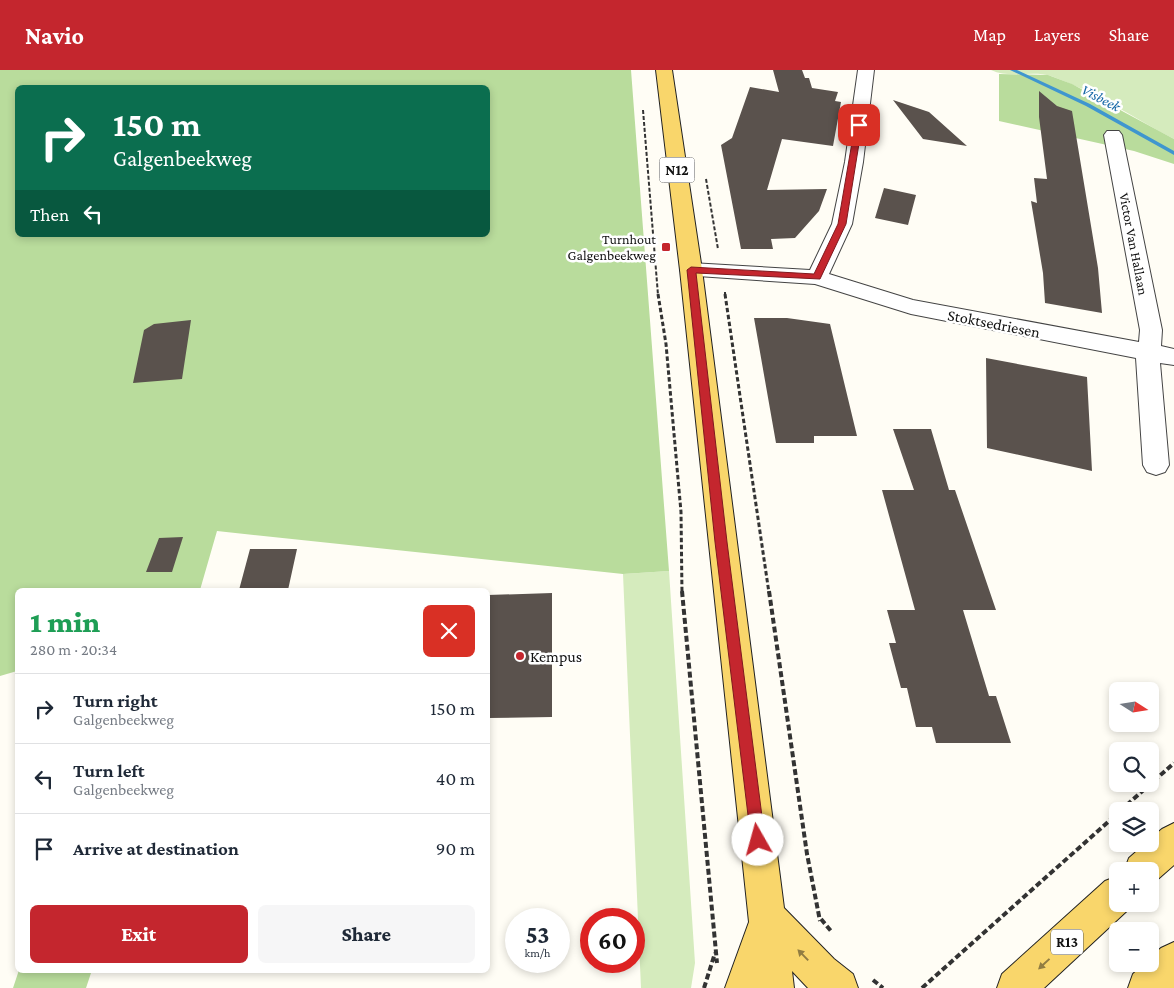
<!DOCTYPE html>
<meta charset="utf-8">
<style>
body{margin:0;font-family:"Crimson Pro",serif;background:#f6f6f7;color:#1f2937;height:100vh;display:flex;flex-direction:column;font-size:19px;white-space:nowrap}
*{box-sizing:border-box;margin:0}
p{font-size:16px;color:#747a83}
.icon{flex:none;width:28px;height:28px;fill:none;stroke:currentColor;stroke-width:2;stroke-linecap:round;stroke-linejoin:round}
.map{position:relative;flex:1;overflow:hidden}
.details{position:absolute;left:15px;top:518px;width:475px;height:385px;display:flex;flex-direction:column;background:#fff;border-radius:8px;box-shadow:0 2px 8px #0003}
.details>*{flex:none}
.guide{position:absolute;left:15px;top:15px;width:475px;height:152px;border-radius:8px;box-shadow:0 2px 8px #0003;background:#0b6e4f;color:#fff;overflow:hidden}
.needle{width:32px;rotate:102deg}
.fabs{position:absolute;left:1109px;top:612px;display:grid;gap:10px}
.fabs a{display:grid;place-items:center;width:50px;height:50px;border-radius:8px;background:#fff;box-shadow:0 2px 8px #0003;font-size:25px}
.speed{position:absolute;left:505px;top:838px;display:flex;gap:10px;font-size:25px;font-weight:700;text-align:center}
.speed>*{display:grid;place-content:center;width:65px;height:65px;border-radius:50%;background:#fff;box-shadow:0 2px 8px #0003;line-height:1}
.speed small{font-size:12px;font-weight:400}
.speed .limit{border:8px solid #d22;background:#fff;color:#111}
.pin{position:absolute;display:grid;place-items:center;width:42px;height:42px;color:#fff;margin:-21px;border-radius:10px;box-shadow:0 2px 8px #0006}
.me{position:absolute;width:55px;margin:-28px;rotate:353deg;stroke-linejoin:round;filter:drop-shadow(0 0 4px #0008)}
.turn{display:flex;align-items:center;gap:18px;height:105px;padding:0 15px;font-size:22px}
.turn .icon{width:65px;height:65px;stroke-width:2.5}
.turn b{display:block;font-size:35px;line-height:42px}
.then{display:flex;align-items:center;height:48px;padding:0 15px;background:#0003;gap:10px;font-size:19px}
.round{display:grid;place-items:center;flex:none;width:52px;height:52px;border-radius:8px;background:#f6f6f7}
.overview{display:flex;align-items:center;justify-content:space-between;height:85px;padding:0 15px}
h1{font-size:30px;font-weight:800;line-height:38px;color:#1e9e55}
.cta{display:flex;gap:10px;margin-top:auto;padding:10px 15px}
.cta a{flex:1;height:58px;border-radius:8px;background:#c4262e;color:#fff;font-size:20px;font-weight:800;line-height:58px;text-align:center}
.cta a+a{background:#f6f6f7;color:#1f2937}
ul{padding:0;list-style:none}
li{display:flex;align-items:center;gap:15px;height:70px;padding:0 15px;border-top:1px solid #e0e1e3}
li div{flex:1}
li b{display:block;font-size:19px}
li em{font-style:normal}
header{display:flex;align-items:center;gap:30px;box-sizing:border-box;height:70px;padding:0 25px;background:#c4262e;color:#fff}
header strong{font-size:24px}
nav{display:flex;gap:28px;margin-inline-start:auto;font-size:18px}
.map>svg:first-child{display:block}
</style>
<header>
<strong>Navio</strong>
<nav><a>Map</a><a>Layers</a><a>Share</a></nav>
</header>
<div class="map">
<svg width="1174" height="918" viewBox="0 0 1174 918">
<rect width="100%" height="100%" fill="#fffdf5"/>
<path fill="#d5ebbd" d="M 991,0 L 1174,0 L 1174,69 C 1134,48 1094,21 1051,6 C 1032,0 1010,9 991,0 Z
M 669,501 L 695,893 L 691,918 L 641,918 L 623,504 Z"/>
<path fill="#b9dc9c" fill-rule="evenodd" d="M 0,0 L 631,0 L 669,501 L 623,504 L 217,461 L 200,520 L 18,520 L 17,601 L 0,606 ZM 18,18 L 488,18 L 488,165 L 18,165 Z
M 999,4 L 1048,5 L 1072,14 L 1174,69 L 1174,94 L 1134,81 L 999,51 Z
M 19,900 L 92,900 L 86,918 L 13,918 Z"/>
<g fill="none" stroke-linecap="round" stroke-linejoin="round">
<path fill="#3f96cf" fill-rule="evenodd" d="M 1010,0 L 1017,0 L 1090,34 L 1174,81 L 1174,85 L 1086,36 Z"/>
</g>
<path fill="#5a524d" d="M 773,0 L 802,0 L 805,8 L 809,8 L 812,18 L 838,22 L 835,31 L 841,32 L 833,76 L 782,69 L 767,120 L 827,119 L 819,141 L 795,168 L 771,169 L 773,179 L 741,179 L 721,75 L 732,68 L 750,17 L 779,22 Z
M 1039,21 L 1057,36 L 1072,41 L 1098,198 L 1102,243 L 1045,233 L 1043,203 L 1031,131 L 1037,133 L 1034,108 L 1047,109 L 1039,47 Z
M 893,30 L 929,42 L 967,76 L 923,69 Z
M 884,118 L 916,125 L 908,155 L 875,148 Z
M 754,248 L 787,248 L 830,254 L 857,366 L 814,366 L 814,373 L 776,373 Z
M 191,250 L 182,309 L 133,313 L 144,260 L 154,254 Z
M 986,288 L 1087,307 L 1092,401 L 987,378 Z
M 893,359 L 931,359 L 949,420 L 955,420 L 996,540 L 963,540 L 989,626 L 996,626 L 1011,673 L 936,673 L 932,657 L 916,657 L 907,618 L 901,618 L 889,573 L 896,573 L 887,540 L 915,540 L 882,420 L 914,420 Z
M 183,467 L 172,502 L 146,502 L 159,468 Z
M 250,479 L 297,479 L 288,520 L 239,520 Z
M 552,523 L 552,647 L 488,648 L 488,525 Z"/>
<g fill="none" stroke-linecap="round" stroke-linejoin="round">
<defs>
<path id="minor" d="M 858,0 L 874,0 L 863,92 L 852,154 L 829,204 L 913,230 L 1139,272 L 1140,260 L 1104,65 L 1107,61 L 1119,61 L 1122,65 L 1162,260 L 1161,276 L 1174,279 L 1174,295 L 1160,293 L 1169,395 L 1165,402 L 1156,405 L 1147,402 L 1143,395 L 1136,288 L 911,244 L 815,214 L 683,205 L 680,200 L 683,195 L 691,193 L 810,200 L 832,154 L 845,92 Z"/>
<path id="major" d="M 656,0 L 672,0 L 702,200 L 784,838 L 834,889 L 853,904 L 858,918 L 808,918 L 792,901 L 794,918 L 725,918 L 749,852 L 680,200 Z
M 1174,753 L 1174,795 L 1150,816 L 1150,801 L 1124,801 L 1129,788 L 1145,774 L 1150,774 L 1150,769 L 1162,759 Z
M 1118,806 L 1118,834 L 1132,834 L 1131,837 L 1044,918 L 997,918 L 1002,904 L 1105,811 Z
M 1174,872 L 1174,918 L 1128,918 L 1133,904 L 1144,894 L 1150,894 L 1150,888 L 1161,878 Z"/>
</defs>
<use href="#minor" stroke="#444" stroke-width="2"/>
<use href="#major" stroke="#222" stroke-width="2"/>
<path stroke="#333" stroke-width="2" stroke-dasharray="4 2" stroke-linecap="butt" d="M 643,40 L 658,225
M 706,109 L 718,179
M 725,222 L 725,225"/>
<path stroke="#333" stroke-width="3" stroke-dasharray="4.5 2.5" stroke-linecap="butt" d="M 658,224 L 666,274 L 681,442 L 682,523
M 725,224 L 769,523"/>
<path stroke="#333" stroke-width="4" stroke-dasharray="6 3" stroke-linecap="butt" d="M 682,521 L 717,893
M 769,521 L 807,784 L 820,851
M 1120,741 L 1174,693
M 821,849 L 831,861
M 873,910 L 883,918
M 704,918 L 715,883
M 922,918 L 1118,743"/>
<use href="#minor" fill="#fff" fill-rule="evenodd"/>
<use href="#major" fill="#f9d66b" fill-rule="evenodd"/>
</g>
<defs><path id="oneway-solid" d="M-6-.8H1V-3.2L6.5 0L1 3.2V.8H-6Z" transform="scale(1.25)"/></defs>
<g fill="#917d42">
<use href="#oneway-solid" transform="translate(803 885) rotate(-134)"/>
<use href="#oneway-solid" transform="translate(1044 894) rotate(137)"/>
</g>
<path fill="#c4262e" stroke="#7f191e" d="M 859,53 L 862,55 L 846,154 L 820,209 L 696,203 L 727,472 L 765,770 L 763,775 L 758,777 L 753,775 L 751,770 L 715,472 L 687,200 L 691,197 L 814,204 L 838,154 L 855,55 Z"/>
<g fill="#c4262e" stroke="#fff" stroke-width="2">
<rect x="661" y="172" width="10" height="10" rx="2.5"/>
<circle cx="520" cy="586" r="5"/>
</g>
<g text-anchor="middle" stroke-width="5" stroke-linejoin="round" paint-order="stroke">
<g font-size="14" fill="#111" stroke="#fff" text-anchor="end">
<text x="656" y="174">Turnhout<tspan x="656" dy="16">Galgenbeekweg</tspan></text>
</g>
<g font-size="14" fill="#111" stroke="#fff">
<text transform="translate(1134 174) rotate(79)" y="5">Victor Van Hallaan</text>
</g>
<g font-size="15" font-style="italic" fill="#1768a6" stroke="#fff">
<text transform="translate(1101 28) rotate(28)" y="5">Visbeek</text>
</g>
<g fill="#fff" stroke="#585858" stroke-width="1">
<rect x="659.5" y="87.5" width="35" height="25" rx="4"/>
<rect x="1051" y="859.5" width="32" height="25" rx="4"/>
</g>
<g font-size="15" font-weight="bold" fill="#111">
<text x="677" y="105">N12</text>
<text x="1067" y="877">R13</text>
</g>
<g font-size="16" fill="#111" stroke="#fff">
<text transform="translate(994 253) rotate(11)" y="6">Stoktsedriesen</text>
</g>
<g font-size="16" fill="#111" stroke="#fff" text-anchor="start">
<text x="530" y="592">Kempus</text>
</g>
</g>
</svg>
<div class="fabs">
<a><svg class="needle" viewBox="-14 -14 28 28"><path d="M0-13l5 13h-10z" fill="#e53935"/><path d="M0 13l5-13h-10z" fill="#747a83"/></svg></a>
<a><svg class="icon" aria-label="search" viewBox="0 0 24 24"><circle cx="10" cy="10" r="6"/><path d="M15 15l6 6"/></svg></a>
<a><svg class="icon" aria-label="layers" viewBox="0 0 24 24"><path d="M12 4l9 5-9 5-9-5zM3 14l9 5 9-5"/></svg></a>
<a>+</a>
<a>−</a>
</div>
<div class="speed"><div>53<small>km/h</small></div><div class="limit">60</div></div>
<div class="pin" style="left:859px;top:55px;background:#d93025"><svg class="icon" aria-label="arrive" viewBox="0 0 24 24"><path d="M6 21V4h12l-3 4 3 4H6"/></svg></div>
<svg class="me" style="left:758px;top:770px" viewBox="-20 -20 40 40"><circle r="19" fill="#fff"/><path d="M0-13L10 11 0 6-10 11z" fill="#c4262e"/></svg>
<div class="guide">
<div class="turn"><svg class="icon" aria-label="right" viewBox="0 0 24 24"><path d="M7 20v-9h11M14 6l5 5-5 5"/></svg><div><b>150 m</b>Galgenbeekweg</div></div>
<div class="then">Then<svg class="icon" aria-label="left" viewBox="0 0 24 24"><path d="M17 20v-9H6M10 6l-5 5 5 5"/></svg></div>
</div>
<section class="details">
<div class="overview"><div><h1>1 min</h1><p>280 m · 20:34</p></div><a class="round" style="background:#d93025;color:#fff"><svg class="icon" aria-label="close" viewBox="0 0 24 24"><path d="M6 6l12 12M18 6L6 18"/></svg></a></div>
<ul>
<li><svg class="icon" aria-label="right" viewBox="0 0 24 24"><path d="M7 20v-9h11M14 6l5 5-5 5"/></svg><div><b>Turn right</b><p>Galgenbeekweg</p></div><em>150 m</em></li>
<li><svg class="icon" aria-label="left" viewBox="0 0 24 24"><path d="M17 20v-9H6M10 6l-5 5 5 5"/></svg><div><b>Turn left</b><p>Galgenbeekweg</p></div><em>40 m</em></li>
<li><svg class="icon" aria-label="arrive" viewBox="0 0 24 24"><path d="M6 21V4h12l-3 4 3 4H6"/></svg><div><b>Arrive at destination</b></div><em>90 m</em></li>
</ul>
<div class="cta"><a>Exit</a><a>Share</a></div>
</section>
</div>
